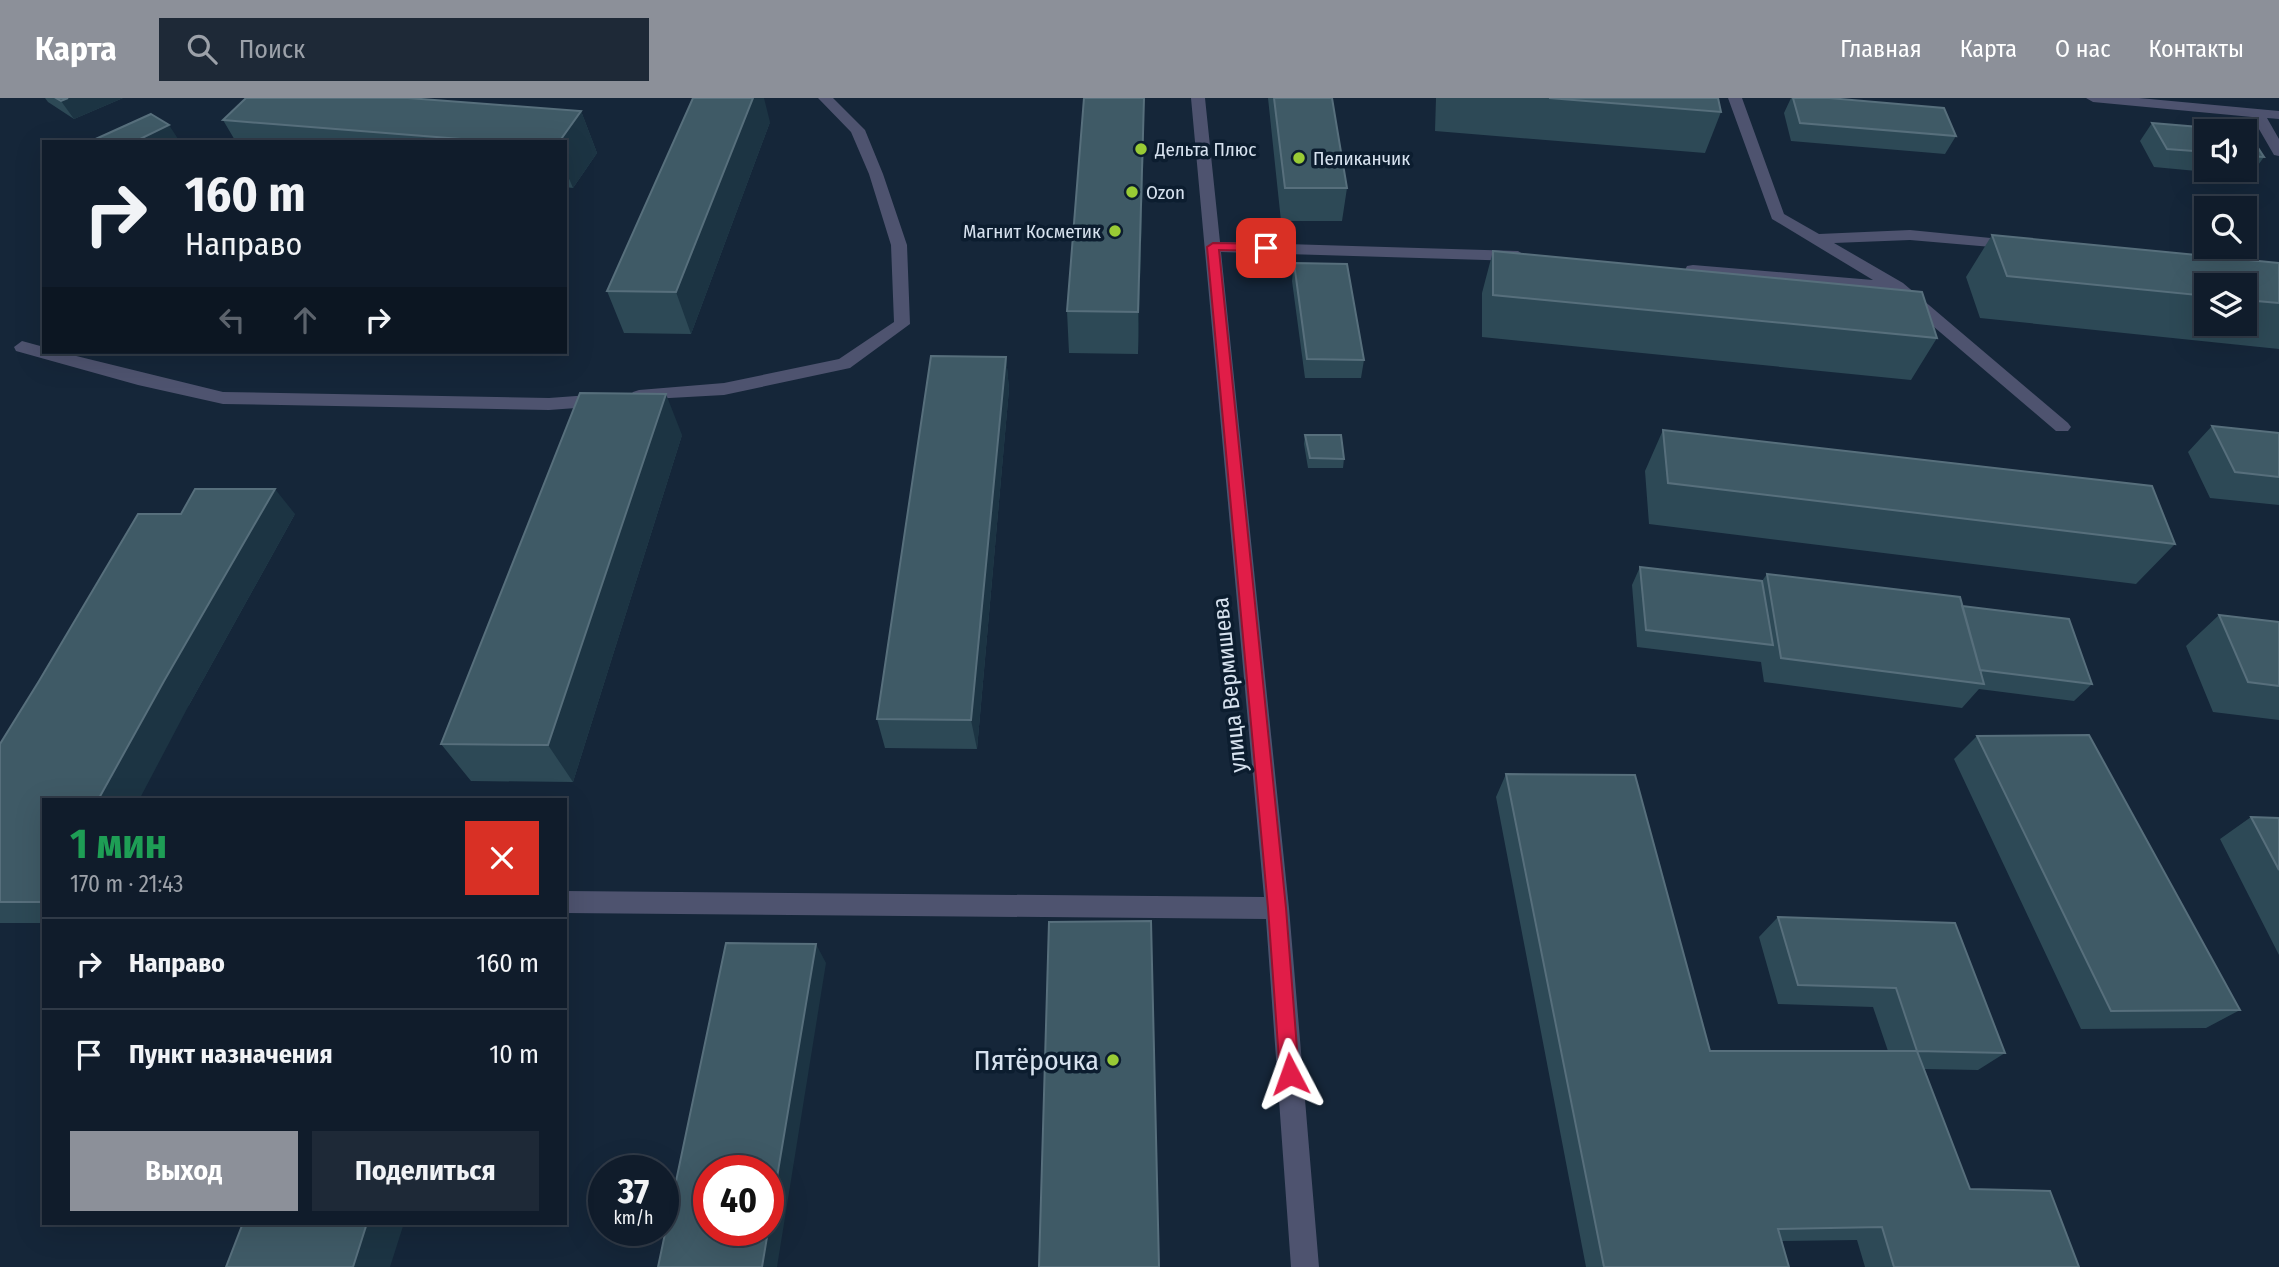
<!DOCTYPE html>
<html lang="ru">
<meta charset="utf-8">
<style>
body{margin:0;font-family:"Fira Sans Condensed",sans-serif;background:#1e2937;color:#f1f3f6;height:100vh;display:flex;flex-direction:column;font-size:26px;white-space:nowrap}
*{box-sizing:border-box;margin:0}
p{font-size:23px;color:#9ca1a9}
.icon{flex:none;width:38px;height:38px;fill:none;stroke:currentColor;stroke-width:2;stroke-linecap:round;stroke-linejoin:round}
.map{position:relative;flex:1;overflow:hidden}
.drawer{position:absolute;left:42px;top:700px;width:525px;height:427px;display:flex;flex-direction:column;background:#101c2b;border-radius:0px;box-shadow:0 7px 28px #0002,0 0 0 2px #303a47}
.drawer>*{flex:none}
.guide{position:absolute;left:42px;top:42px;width:525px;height:214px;border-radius:0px;box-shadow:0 7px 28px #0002,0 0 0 2px #303a47;background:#101c2b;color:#f1f3f6;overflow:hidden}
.controls{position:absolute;left:2194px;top:21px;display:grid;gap:14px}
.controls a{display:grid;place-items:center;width:63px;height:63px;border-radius:0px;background:#101c2b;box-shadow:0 7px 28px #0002,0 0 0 2px #303a47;font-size:35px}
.speed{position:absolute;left:588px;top:1057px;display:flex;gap:14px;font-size:35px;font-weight:700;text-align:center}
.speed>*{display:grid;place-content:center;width:91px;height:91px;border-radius:50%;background:#101c2b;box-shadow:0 7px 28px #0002,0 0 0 2px #303a47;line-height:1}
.speed small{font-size:18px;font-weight:400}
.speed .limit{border:10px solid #d22;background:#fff;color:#111}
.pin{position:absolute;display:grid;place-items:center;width:60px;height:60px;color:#fff;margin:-30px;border-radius:14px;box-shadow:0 4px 10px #0006}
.me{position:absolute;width:77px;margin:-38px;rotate:356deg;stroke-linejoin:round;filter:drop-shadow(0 0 5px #0008)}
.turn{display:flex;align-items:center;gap:24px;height:147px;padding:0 28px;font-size:32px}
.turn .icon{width:91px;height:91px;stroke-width:2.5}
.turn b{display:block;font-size:49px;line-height:60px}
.lanes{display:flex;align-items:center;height:66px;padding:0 28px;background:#0003;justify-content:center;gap:35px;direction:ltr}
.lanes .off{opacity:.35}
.round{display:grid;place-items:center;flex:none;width:74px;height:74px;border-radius:0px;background:#1e2937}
.summary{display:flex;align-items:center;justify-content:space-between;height:119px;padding:0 28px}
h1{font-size:42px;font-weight:700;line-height:52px;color:#1e9e55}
.primary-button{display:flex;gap:14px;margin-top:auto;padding:14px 28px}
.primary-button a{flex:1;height:80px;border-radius:0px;background:#8c9099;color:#fff;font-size:28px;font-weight:700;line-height:80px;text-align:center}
.primary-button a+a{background:#1e2937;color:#f1f3f6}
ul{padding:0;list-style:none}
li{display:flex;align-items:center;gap:21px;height:91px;padding:0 28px;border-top:2px solid #303a47}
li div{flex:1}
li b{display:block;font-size:26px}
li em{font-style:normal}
header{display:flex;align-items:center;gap:42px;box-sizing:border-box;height:98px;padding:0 35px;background:#8c9099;color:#fff}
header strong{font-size:33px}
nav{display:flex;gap:38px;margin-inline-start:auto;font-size:24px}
.search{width:490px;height:63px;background:#1e2937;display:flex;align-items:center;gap:18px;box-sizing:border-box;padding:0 24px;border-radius:0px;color:#9ca1a9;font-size:26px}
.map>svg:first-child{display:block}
</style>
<header>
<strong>Карта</strong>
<div class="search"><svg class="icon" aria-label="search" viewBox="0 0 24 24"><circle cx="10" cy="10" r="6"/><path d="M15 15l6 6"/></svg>Поиск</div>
<nav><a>Главная</a><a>Карта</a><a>О нас</a><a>Контакты</a></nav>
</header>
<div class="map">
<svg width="2279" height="1169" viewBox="0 0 2279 1169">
<rect width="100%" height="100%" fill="#152639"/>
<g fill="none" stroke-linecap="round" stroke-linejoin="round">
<path fill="#4e536f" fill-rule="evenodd" d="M 818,0 L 833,0 L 865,32 L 883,76 L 907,147 L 910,226 L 850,270 L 724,297 L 633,302 L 630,298 L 633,294 L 639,292 L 724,285 L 839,261 L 894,224 L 891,147 L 869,76 L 851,34 Z
M 1191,0 L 1205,0 L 1220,144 L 1518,153 L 1526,158 L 1518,163 L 1221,154 L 1289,810 L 1319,1169 L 1291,1169 L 1266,821 L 565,815 L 565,793 L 1264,799 Z
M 1728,0 L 1742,0 L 1784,116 L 1819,136 L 1910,132 L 2021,143 L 2023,146 L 2015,151 L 1910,142 L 1834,145 L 1903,185 L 2068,325 L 2071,329 L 2068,333 L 2056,333 L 1893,194 L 1687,176 L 1685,172 L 1687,168 L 1693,167 L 1873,182 L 1772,121 Z
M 2086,0 L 2139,0 L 2279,13 L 2279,21 L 2267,20 L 2279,41 L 2279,58 L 2274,57 L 2252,19 L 2093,4 Z
M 22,243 L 44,249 L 44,254 L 60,254 L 223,294 L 549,300 L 603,296 L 612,302 L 603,308 L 549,312 L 223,306 L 138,287 L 16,253 L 14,249 Z"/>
</g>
<path fill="#2d4956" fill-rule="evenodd" d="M 45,0 L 123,0 L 74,21 L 48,4 Z
M 1268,0 L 1332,0 L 1347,90 L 1342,123 L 1281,123 Z
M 1436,0 L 1718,0 L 1721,14 L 1705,55 L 1435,33 Z
M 1791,0 L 1829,0 L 1956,38 L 1945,56 L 1791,43 L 1784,15 Z
M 581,13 L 597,55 L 573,90 L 565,89 L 565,44 L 236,44 L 223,22 Z
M 770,24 L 691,236 L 624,235 L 607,193 Z
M 2152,25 L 2247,33 L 2264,59 L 2250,78 L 2154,69 L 2140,43 ZM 2207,33 L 2245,33 L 2245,72 L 2207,72 Z
M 1144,36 L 1138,256 L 1069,255 L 1067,213 Z
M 1992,137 L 2279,165 L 2279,251 L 1980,220 L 1966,179 ZM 2207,187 L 2245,187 L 2245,226 L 2207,226 Z
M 1493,153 L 1937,240 L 1911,282 L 1482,239 L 1482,195 Z
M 1294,165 L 1364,262 L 1361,280 L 1305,280 L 1292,183 Z
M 1006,259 L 1009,291 L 977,651 L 885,650 L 877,621 Z
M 2212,328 L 2279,335 L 2279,407 L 2210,400 L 2188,354 Z
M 1663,332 L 2175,446 L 2136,486 L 1649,426 L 1645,373 Z
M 682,337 L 573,684 L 471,683 L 441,646 Z
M 1305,337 L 1344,361 L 1343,370 L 1308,370 L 1304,346 Z
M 295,416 L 189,607 L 44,702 L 44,825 L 0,825 L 0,646 L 39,583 Z
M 1640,469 L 1762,483 L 1767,476 L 1962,508 L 2092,586 L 2074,603 L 1979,591 L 1962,610 L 1764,584 L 1761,564 L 1637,549 L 1632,487 Z
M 2219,517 L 2279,524 L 2279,622 L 2213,614 L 2186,548 Z
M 1977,638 L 2240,912 L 2206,930 L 2081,931 L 1954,661 Z
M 1506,676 L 1710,953 L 1888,953 L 1873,909 L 1778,906 L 1759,839 L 1778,819 L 2005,955 L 1978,972 L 1924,971 L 1970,1091 L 2079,1169 L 1865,1169 L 1857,1142 L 1781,1143 L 1789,1169 L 1586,1169 L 1496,699 Z
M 2251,719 L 2279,720 L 2279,857 L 2220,741 Z"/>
<path fill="#1c3443" d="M 68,0 L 123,0 L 74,21 L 61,3 Z
M 753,0 L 764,0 L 770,24 L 691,236 L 676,194 Z
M 1144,0 L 1144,36 L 1138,256 L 1138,214 Z
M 581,13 L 597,55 L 573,90 L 565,71 L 565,44 L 559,44 Z
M 169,27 L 180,44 L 134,44 Z
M 1006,259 L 1009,291 L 977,651 L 971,622 Z
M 666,296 L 682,337 L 573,684 L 548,647 Z
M 275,391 L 295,416 L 189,607 L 139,702 L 98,702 L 164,583 Z
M 816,846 L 826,865 L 777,1169 L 762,1169 Z
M 367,1125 L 404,1125 L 390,1169 L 353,1169 Z"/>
<path fill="#3f5a66" stroke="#576f7c" stroke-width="2" fill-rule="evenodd" d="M 56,0 L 68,0 L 61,3 Z
M 246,0 L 408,0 L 581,13 L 559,44 L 499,44 L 223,22 Z
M 693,0 L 753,0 L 676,194 L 607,193 Z
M 1084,0 L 1144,0 L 1138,214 L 1067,213 Z
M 1274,0 L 1332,0 L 1347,90 L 1285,90 Z
M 1549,0 L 1718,0 L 1721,14 Z
M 1793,0 L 1829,0 L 1944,10 L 1956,38 L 1800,25 Z
M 151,16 L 169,27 L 134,44 L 89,44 Z
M 2152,25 L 2247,33 L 2264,59 L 2245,58 L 2245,33 L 2207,33 L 2207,54 L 2167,51 Z
M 1992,137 L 2279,165 L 2279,205 L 2245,202 L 2245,187 L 2207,187 L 2207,198 L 2007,178 Z
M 1493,153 L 1922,194 L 1937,240 L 1493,197 Z
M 1294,165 L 1347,166 L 1364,262 L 1307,261 Z
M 931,258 L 1006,259 L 971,622 L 877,621 Z
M 580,295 L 666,296 L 548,647 L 441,646 Z
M 2212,328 L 2279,335 L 2279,379 L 2235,374 Z
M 1663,332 L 2152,388 L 2175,446 L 1668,385 Z
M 1305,337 L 1341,337 L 1344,361 L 1310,360 Z
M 195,391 L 275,391 L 164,583 L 98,702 L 44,702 L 44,801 L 42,804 L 0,804 L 0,646 L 39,583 L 138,416 L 181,416 Z
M 1640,469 L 1762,483 L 1773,547 L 1646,532 Z
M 1767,476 L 1960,499 L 1984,586 L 1781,560 Z
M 1962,508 L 2069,521 L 2092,586 L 1980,572 Z
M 2219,517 L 2279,524 L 2279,588 L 2248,584 Z
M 2089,637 L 2240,912 L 2111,913 L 1977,638 Z
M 1506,676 L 1635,677 L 1710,953 L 1917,953 L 1896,890 L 1798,887 L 1778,819 L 1955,825 L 2005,955 L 1917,953 L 1970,1091 L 2050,1093 L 2079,1169 L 1894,1169 L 1882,1129 L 1778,1131 L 1789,1169 L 1604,1169 Z
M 2251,719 L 2279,720 L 2279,772 Z
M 1151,823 L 1159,1169 L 1039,1169 L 1049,824 Z
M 726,845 L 816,846 L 762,1169 L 658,1169 ZM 709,1073 L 768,1073 L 768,1132 L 709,1132 Z
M 243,1125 L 367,1125 L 353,1169 L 226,1169 Z"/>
<path fill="#e11d48" stroke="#92132f" stroke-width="2" d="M 1213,145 L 1266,146 L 1272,150 L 1266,153 L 1219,152 L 1286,810 L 1299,976 L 1297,982 L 1290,985 L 1283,982 L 1280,976 L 1268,810 L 1207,149 Z"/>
<g fill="#99cb35" stroke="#0c1d2f" stroke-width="2.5">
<circle cx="1141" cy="51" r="7"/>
<circle cx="1299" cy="60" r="7"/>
<circle cx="1132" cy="94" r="7"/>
<circle cx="1115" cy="133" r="7"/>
<circle cx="1113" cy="962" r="7"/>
</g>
<g text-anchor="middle" stroke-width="7" stroke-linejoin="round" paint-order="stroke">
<g font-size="19" fill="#d7e2ef" stroke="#0c1d2f" text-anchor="start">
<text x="1155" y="58">Дельта Плюс</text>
<text x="1313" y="67">Пеликанчик</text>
<text x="1146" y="101">Ozon</text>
<text x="1101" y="140" text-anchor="end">Магнит Косметик</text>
</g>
<g font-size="23" fill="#d7e2ef" stroke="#0c1d2f">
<text transform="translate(1229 587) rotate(-96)" y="8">улица Вермишева</text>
</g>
<g font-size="28" fill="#d7e2ef" stroke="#0c1d2f" text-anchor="end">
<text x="1099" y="972">Пятёрочка</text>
</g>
</g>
</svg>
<div class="controls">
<a><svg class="icon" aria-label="sound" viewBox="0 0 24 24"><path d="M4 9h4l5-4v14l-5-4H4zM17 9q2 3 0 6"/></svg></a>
<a><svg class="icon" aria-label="search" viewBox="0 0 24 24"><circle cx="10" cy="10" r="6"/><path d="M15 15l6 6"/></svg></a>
<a><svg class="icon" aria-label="layers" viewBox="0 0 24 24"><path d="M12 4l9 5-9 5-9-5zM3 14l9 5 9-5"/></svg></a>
</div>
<div class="speed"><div>37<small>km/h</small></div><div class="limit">40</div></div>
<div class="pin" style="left:1266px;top:150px;background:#d93025"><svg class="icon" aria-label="arrive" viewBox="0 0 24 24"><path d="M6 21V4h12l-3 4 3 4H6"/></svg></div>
<svg class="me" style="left:1290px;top:976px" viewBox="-20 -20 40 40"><path d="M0-17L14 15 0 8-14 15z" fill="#e11d48" stroke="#fff" stroke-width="4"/></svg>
<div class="guide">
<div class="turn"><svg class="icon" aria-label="right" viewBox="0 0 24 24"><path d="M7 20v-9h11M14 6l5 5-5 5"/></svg><div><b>160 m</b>Направо</div></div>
<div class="lanes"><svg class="icon off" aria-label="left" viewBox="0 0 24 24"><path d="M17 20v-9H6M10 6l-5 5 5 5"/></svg><svg class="icon off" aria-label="ahead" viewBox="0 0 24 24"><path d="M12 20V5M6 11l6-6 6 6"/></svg><svg class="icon" aria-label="right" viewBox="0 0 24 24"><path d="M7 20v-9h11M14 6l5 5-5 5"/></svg></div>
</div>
<section class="drawer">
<div class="summary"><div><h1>1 мин</h1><p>170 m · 21:43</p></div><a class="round" style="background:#d93025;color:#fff"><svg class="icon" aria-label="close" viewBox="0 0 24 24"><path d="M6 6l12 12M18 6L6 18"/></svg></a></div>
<ul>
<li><svg class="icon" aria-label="right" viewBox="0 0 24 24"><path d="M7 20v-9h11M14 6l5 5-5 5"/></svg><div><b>Направо</b></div><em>160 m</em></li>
<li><svg class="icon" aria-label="arrive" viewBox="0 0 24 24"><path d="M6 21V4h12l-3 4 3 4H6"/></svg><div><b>Пункт назначения</b></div><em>10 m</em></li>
</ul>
<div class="primary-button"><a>Выход</a><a>Поделиться</a></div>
</section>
</div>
